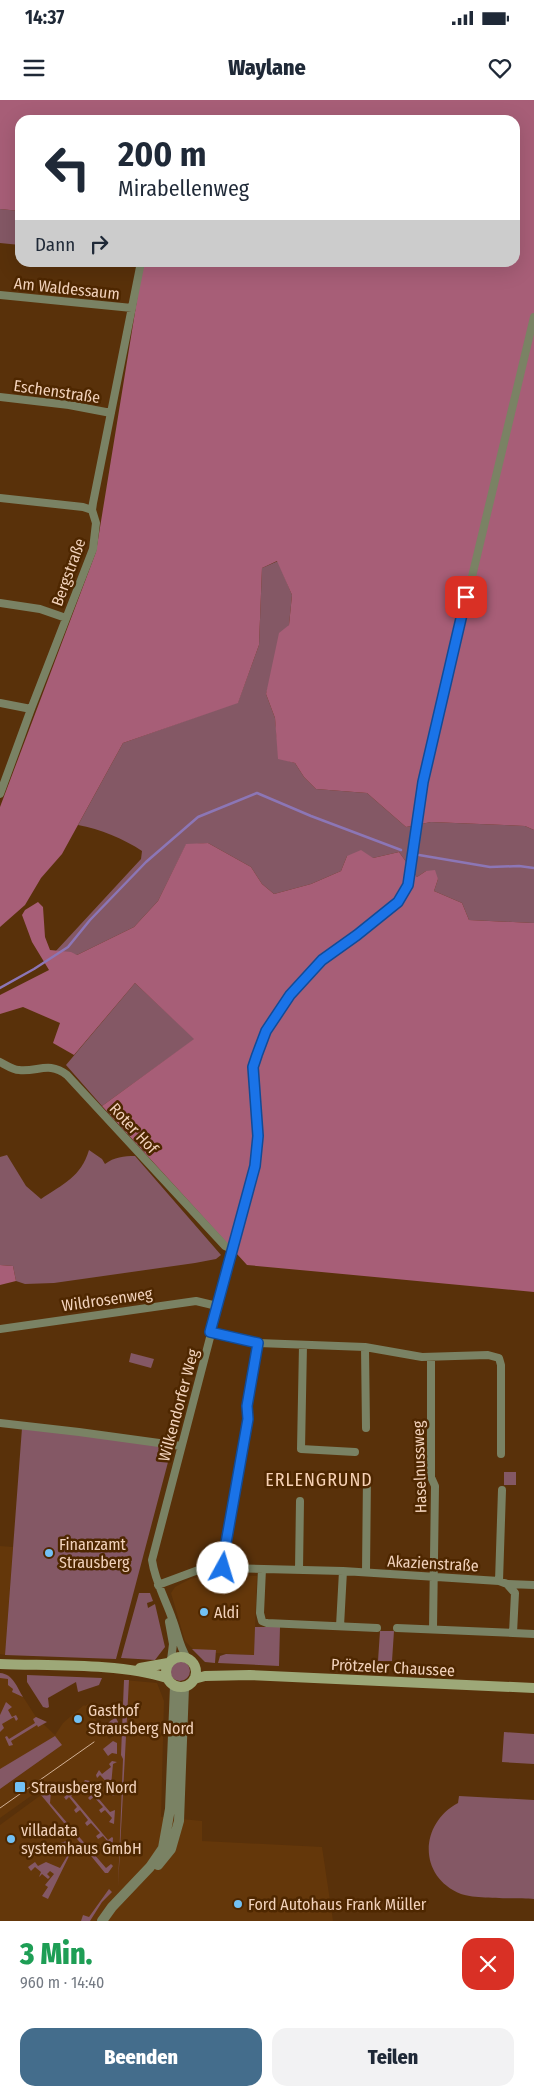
<!DOCTYPE html>
<html lang="de">
<meta charset="utf-8">
<style>
body{margin:0;font-family:"Fira Sans Condensed",sans-serif;background:#f2f2f3;color:#1f2937;height:100vh;display:flex;flex-direction:column;font-size:19px;white-space:nowrap}
*{box-sizing:border-box;margin:0}
p{font-size:16px;color:#747a83}
.icon{flex:none;width:28px;height:28px;fill:none;stroke:currentColor;stroke-width:2;stroke-linecap:round;stroke-linejoin:round}
.map{position:relative;height:1821px;overflow:hidden}
.details{display:flex;flex-direction:column;background:#fff;flex:1}
.details>*{flex:none}
.hud{position:absolute;left:15px;top:15px;width:505px;height:152px;border-radius:15px;box-shadow:0 5px 20px #0002;background:#fff;color:#1f2937;overflow:hidden}
.pin{position:absolute;display:grid;place-items:center;width:42px;height:42px;color:#fff;margin:-21px;border-radius:10px;box-shadow:0 2px 8px #0006}
.me{position:absolute;width:55px;margin:-28px;rotate:6deg;stroke-linejoin:round;filter:drop-shadow(0 0 4px #0008)}
.turn{display:flex;align-items:center;gap:18px;height:105px;padding:0 20px;font-size:22px}
.turn .icon{width:65px;height:65px;stroke-width:2.5}
.turn b{display:block;font-size:35px;line-height:42px}
.then{display:flex;align-items:center;height:48px;padding:0 20px;background:#0003;gap:10px;font-size:19px}
.round{display:grid;place-items:center;flex:none;width:52px;height:52px;border-radius:15px;background:#f2f2f3}
.head{display:flex;align-items:center;justify-content:space-between;height:85px;padding:0 20px}
h1{font-size:30px;font-weight:800;line-height:38px;color:#1e9e55}
.button{display:flex;gap:10px;margin-top:auto;padding:10px 20px}
.button a{flex:1;height:58px;border-radius:15px;background:#446d8c;color:#fff;font-size:20px;font-weight:800;line-height:58px;text-align:center}
.button a+a{background:#f2f2f3;color:#1f2937}
.status{display:flex;justify-content:space-between;align-items:center;height:35px;padding:0 25px;background:#fff;direction:ltr}
.status svg{height:14px;fill:currentColor}
header{display:flex;justify-content:space-between;align-items:center;height:65px;padding:0 20px;background:#fff;font-size:22px;font-weight:800}
.map>svg:first-child{display:block}
</style>
<div class="status"><b>14:37</b><svg viewBox="0 0 49 12"><path d="M0 12V9h3v3zM5 12V6h3v6zM10 12V3h3v9zM15 12V0h3v12zM26 1h20v11H26zM47 4h2v5h-2z"/></svg></div>
<header><svg class="icon" aria-label="menu" viewBox="0 0 24 24"><path d="M4 6h16M4 12h16M4 18h16"/></svg>Waylane<svg class="icon" aria-label="heart" viewBox="0 0 24 24"><path d="M12 20l-8-8c-3-5 5-10 8-4 3-6 11-1 8 4z"/></svg></header>
<div class="map">
<svg width="534" height="1821" viewBox="0 0 534 1821">
<rect width="100%" height="100%" fill="#59310a"/>
<path fill="#64370a" d="M 0,1446 L 13,1447 L 5,1555 L 0,1554 Z
M 215,1474 L 257,1476 L 254,1555 L 196,1552 L 185,1541 L 171,1493 L 175,1487 L 190,1479 Z
M 0,1574 L 9,1575 L 36,1617 L 55,1635 L 63,1623 L 84,1605 L 85,1606 L 90,1603 L 97,1612 L 93,1616 L 109,1639 L 122,1630 L 124,1580 L 157,1583 L 164,1601 L 161,1717 L 202,1721 L 202,1741 L 322,1747 L 333,1821 L 0,1821 L 0,1725 L 41,1695 L 38,1691 L 0,1718 L 0,1689 L 62,1645 L 0,1672 Z"/>
<path fill="#845865" d="M 0,109 L 20,111 L 20,145 L 0,143 Z
M 278,461 L 292,495 L 289,525 L 266,594 L 275,618 L 279,658 L 295,663 L 304,677 L 316,689 L 367,693 L 406,727 L 431,722 L 525,726 L 534,730 L 534,823 L 469,820 L 462,803 L 434,791 L 438,779 L 426,771 L 417,777 L 399,752 L 373,758 L 347,756 L 341,771 L 311,784 L 274,794 L 262,784 L 251,767 L 208,743 L 186,745 L 158,801 L 134,827 L 77,855 L 55,852 L 141,759 L 142,751 C 124,739 100,729 78,725 L 123,643 L 238,602 L 259,545 L 262,468 Z
M 135,883 L 195,939 L 102,1006 L 66,965 Z
M 89,1050 L 102,1059 L 105,1064 C 114,1057 124,1056 135,1056 L 221,1155 L 216,1159 L 195,1163 L 54,1183 L 25,1184 L 16,1181 L 13,1166 L 0,1165 L 0,1057 L 7,1055 L 26,1086 L 41,1099 C 63,1084 81,1077 89,1050 Z
M 131,1253 L 154,1259 L 151,1268 L 129,1262 Z
M 22,1328 L 172,1347 L 116,1559 L 5,1555 Z
M 504,1372 L 516,1372 L 516,1385 L 504,1385 Z
M 139,1493 L 150,1493 L 153,1501 L 147,1503 L 148,1508 L 155,1504 L 165,1547 L 155,1560 L 121,1558 Z
M 255,1527 L 280,1527 L 279,1566 L 218,1563 L 220,1556 L 226,1554 L 254,1555 Z
M 380,1531 L 394,1531 L 392,1561 L 378,1561 Z
M 192,1549 L 216,1550 L 215,1563 L 205,1562 Z
M170 1571a10 10 0 1 1 20 0a10 10 0 1 1-20 0Z
M 0,1573 C 13,1574 17,1587 23,1597 L 12,1592 L 13,1589 L 8,1585 L 8,1579 L 0,1578 Z
M 27,1575 L 102,1578 L 99,1585 L 78,1592 L 76,1582 L 48,1598 L 49,1607 L 47,1608 L 43,1607 L 27,1582 Z
M 124,1580 L 129,1580 L 118,1787 L 123,1659 L 121,1655 Z
M 6,1602 L 12,1607 L 8,1610 L 12,1617 L 16,1615 L 18,1619 L 16,1621 L 14,1617 L 2,1624 L 4,1628 L 0,1632 L 0,1615 Z
M 36,1617 L 47,1622 L 38,1627 L 37,1625 L 11,1641 L 13,1645 L 9,1646 L 5,1637 L 7,1636 L 9,1639 L 35,1623 L 33,1619 Z
M 116,1618 L 118,1622 L 115,1630 L 108,1634 L 105,1633 C 105,1626 109,1620 116,1618 Z
M 504,1632 L 534,1634 L 534,1664 L 502,1662 Z
M 55,1636 L 62,1645 L 0,1689 L 0,1669 Z
M 113,1641 L 117,1643 L 117,1654 L 112,1653 L 108,1656 L 103,1649 Z
M 112,1661 L 117,1662 L 113,1664 L 111,1686 L 116,1687 L 115,1695 L 113,1696 L 109,1692 L 113,1689 L 100,1675 L 97,1678 L 96,1675 L 99,1670 L 102,1674 L 111,1667 L 109,1664 Z
M 85,1680 L 90,1681 L 87,1685 L 110,1712 L 115,1710 L 114,1724 L 109,1722 L 112,1718 L 105,1710 L 101,1713 L 99,1710 L 103,1707 L 94,1697 L 90,1700 L 88,1698 L 92,1694 L 85,1686 L 81,1689 L 80,1687 Z
M 52,1685 L 57,1692 L 51,1691 L 50,1703 L 106,1768 L 111,1764 L 113,1766 L 108,1773 L 105,1773 L 41,1695 L 40,1693 Z
M 73,1691 L 74,1693 L 71,1696 L 108,1740 L 112,1737 L 113,1738 L 112,1752 L 108,1750 L 112,1747 L 103,1736 L 98,1739 L 96,1736 L 100,1733 L 91,1723 L 87,1726 L 85,1723 L 88,1720 L 80,1710 L 76,1713 L 74,1710 L 77,1707 L 69,1697 L 66,1700 L 64,1697 Z
M 459,1696 L 534,1700 L 534,1799 C 517,1798 474,1799 461,1794 C 418,1777 419,1724 458,1703 Z
M 66,1741 L 72,1744 L 79,1751 L 72,1750 L 48,1799 L 42,1796 L 48,1787 L 45,1785 L 54,1774 L 50,1771 L 47,1774 L 50,1777 L 48,1779 L 42,1774 L 39,1777 L 41,1772 L 35,1767 L 31,1771 L 28,1767 L 35,1762 L 38,1766 L 46,1762 L 60,1768 L 69,1753 L 64,1750 L 62,1754 L 54,1751 L 53,1748 L 55,1747 L 60,1752 L 64,1748 L 61,1743 Z
M 109,1789 L 112,1792 L 102,1802 L 90,1821 L 81,1821 L 83,1815 L 89,1817 Z"/>
<path fill="#a75e77" d="M 0,0 L 534,0 L 534,730 L 525,726 L 431,722 L 406,727 L 367,693 L 316,689 L 304,677 L 295,663 L 278,659 L 275,618 L 266,594 L 279,533 L 289,525 L 292,495 L 277,461 L 262,468 L 259,545 L 238,603 L 123,643 L 62,754 L 41,778 L 25,805 L 0,827 L 0,707 L 96,452 L 143,163 L 515,162 L 515,20 L 20,20 L 20,111 L 0,109 Z
M 208,743 L 251,767 L 262,784 L 274,794 L 311,784 L 341,771 L 347,756 L 361,750 L 373,758 L 399,752 L 417,777 L 426,771 L 435,770 L 438,779 L 434,791 L 462,803 L 469,820 L 534,823 L 534,1192 L 247,1165 L 102,1006 L 194,939 L 135,883 L 74,955 L 53,943 L 60,923 L 23,907 L 0,914 L 0,895 L 49,870 L 32,842 L 22,815 L 25,810 L 38,802 L 43,807 L 45,837 L 50,850 L 71,852 L 77,855 L 134,827 L 158,801 L 186,744 Z
M 0,1165 L 13,1166 L 16,1181 L 0,1185 Z"/>
<g fill="none" stroke-linecap="round" stroke-linejoin="round">
<path stroke="#8c76b6" stroke-width="2.5" d="M 419,755 L 490,767 L 519,766 L 534,768
M 0,888 L 34,869 L 68,847 L 90,820 L 146,762 L 198,717 L 257,693 L 311,716 L 401,750"/>
<path stroke="#7a8264" stroke-width="8" d="M 0,195 L 132,208
M 0,297 L 69,305 L 111,313
M 0,398 L 83,407 L 92,410
M 0,503 L 40,509 L 66,518
M 0,603 L 31,609
M 0,694 L 31,609 L 93,449 L 96,423 L 92,410 L 93,403 L 141,162
M 0,962 C 6,965 13,970 19,970 C 38,972 49,961 67,975 L 225,1146 L 232,1149
M 0,1229 L 196,1201 L 217,1206
M 211,1232 L 258,1243 L 365,1247 L 422,1257 L 488,1255 L 499,1258 L 501,1265 L 501,1354
M 303,1245 L 301,1349 L 355,1352
M 365,1247 L 366,1328
M 431,1257 L 431,1377 L 435,1386 L 433,1529
M 0,1323 L 79,1332 L 181,1346
M 223,1468 L 223,1459 L 248,1319 L 247,1306 L 258,1243
M 262,1469 L 260,1513 L 262,1521 L 267,1523 L 377,1528
M 299,1470 L 300,1401
M 366,1472 L 367,1376
M 499,1481 L 502,1390
M 158,1485 L 201,1469 L 223,1468 L 343,1471 L 499,1481 L 507,1484 L 534,1485
M 169,1522 L 173,1544 L 171,1560
M 340,1526 L 343,1471
M 397,1528 L 513,1533 L 515,1493 L 507,1484
M 513,1533 L 534,1534
M 187,1558 C 179,1546 178,1534 173,1521 C 166,1500 155,1482 152,1460 L 255,1065 L 258,1036 L 253,967 L 265,931 L 291,895 L 322,860 L 357,835 L 398,802 L 408,785 L 423,682 L 534,217"/>
<path stroke="#7a8264" stroke-width="10" d="M 158,1765 L 171,1749 L 179,1721 L 184,1587
M 102,1821 L 112,1807 L 150,1767 L 163,1748 L 170,1709 L 175,1586"/>
<path stroke="#9da878" stroke-width="10" d="M166 1572a15 15 0 1 1 30 0a15 15 0 1 1-30 0Z
M 0,1564 C 50,1566 120,1563 167,1578
M 140,1568 L 168,1563
M 194,1579 L 205,1576 L 250,1575 L 534,1588"/>
<path stroke="#d2b196" stroke-width="1" d="M 0,1708 L 94,1642"/>
</g>
<g fill="none" stroke-linecap="round" stroke-linejoin="round">
<defs>
<path id="route" d="M 223,1468 L 223,1460 L 248,1319 L 247,1306 L 258,1243 L 210,1232 L 255,1066 L 258,1036 L 253,967 L 257,955 L 266,931 L 290,895 L 322,860 L 357,835 L 398,802 L 408,785 L 423,682 L 466,497"/>
</defs>
<use href="#route" stroke="#114b97" stroke-width="12"/>
<use href="#route" stroke="#1a73e8" stroke-width="9"/>
</g>
<g fill="#72c1f5" stroke="#4e2700" stroke-width="2">
<circle cx="49" cy="1453" r="5"/>
<circle cx="204" cy="1512" r="5"/>
<circle cx="78" cy="1619" r="5"/>
<rect x="14" y="1681" width="12" height="12" rx="2.5"/>
<circle cx="11" cy="1739" r="5"/>
<circle cx="238" cy="1804" r="5"/>
</g>
<g text-anchor="middle" stroke-width="5" stroke-linejoin="round" paint-order="stroke">
<g font-size="16" fill="#f2d2bb" stroke="#4e2700">
<text transform="translate(67 188) rotate(6)" y="6">Am Waldessaum</text>
<text transform="translate(57 291) rotate(8)" y="6">Eschenstraße</text>
<text transform="translate(68 472) rotate(-70)" y="6">Bergstraße</text>
<text transform="translate(134 1028) rotate(47)" y="6">Roter Hof</text>
<text transform="translate(107 1199) rotate(-8)" y="6">Wildrosenweg</text>
<text transform="translate(178 1305) rotate(-75)" y="6">Wilkendorfer Weg</text>
<text transform="translate(419 1367) rotate(-92)" y="6">Haselnussweg</text>
<text transform="translate(433 1463) rotate(3)" y="6">Akazienstraße</text>
<text transform="translate(393 1567) rotate(3)" y="6">Prötzeler Chaussee</text>
</g>
<g font-size="16" fill="#f2d2bb" stroke="#4e2700" text-anchor="start">
<text x="59" y="1450">Finanzamt<tspan x="59" dy="18">Strausberg</tspan></text>
<text x="214" y="1518">Aldi</text>
<text x="88" y="1616">Gasthof<tspan x="88" dy="18">Strausberg Nord</tspan></text>
<text x="31" y="1693">Strausberg Nord</text>
<text x="21" y="1736">villadata<tspan x="21" dy="18">systemhaus GmbH</tspan></text>
<text x="248" y="1810">Ford Autohaus Frank Müller</text>
</g>
<g font-size="18" letter-spacing="1" fill="#f7d1b4" stroke="#4e2700">
<text x="319" y="1386">ERLENGRUND</text>
</g>
</g>
</svg>
<div class="pin" style="left:466px;top:497px;background:#d93025"><svg class="icon" aria-label="arrive" viewBox="0 0 24 24"><path d="M6 21V4h12l-3 4 3 4H6"/></svg></div>
<svg class="me" style="left:223px;top:1468px" viewBox="-20 -20 40 40"><circle r="19" fill="#fff"/><path d="M0-13L10 11 0 6-10 11z" fill="#1a73e8"/></svg>
<div class="hud">
<div class="turn"><svg class="icon" aria-label="left" viewBox="0 0 24 24"><path d="M17 20v-9H6M10 6l-5 5 5 5"/></svg><div><b>200 m</b>Mirabellenweg</div></div>
<div class="then">Dann<svg class="icon" aria-label="right" viewBox="0 0 24 24"><path d="M7 20v-9h11M14 6l5 5-5 5"/></svg></div>
</div>
</div>
<section class="details">
<div class="head"><div><h1>3 Min.</h1><p>960 m · 14:40</p></div><a class="round" style="background:#d93025;color:#fff"><svg class="icon" aria-label="close" viewBox="0 0 24 24"><path d="M6 6l12 12M18 6L6 18"/></svg></a></div>
<div class="button"><a>Beenden</a><a>Teilen</a></div>
</section>
